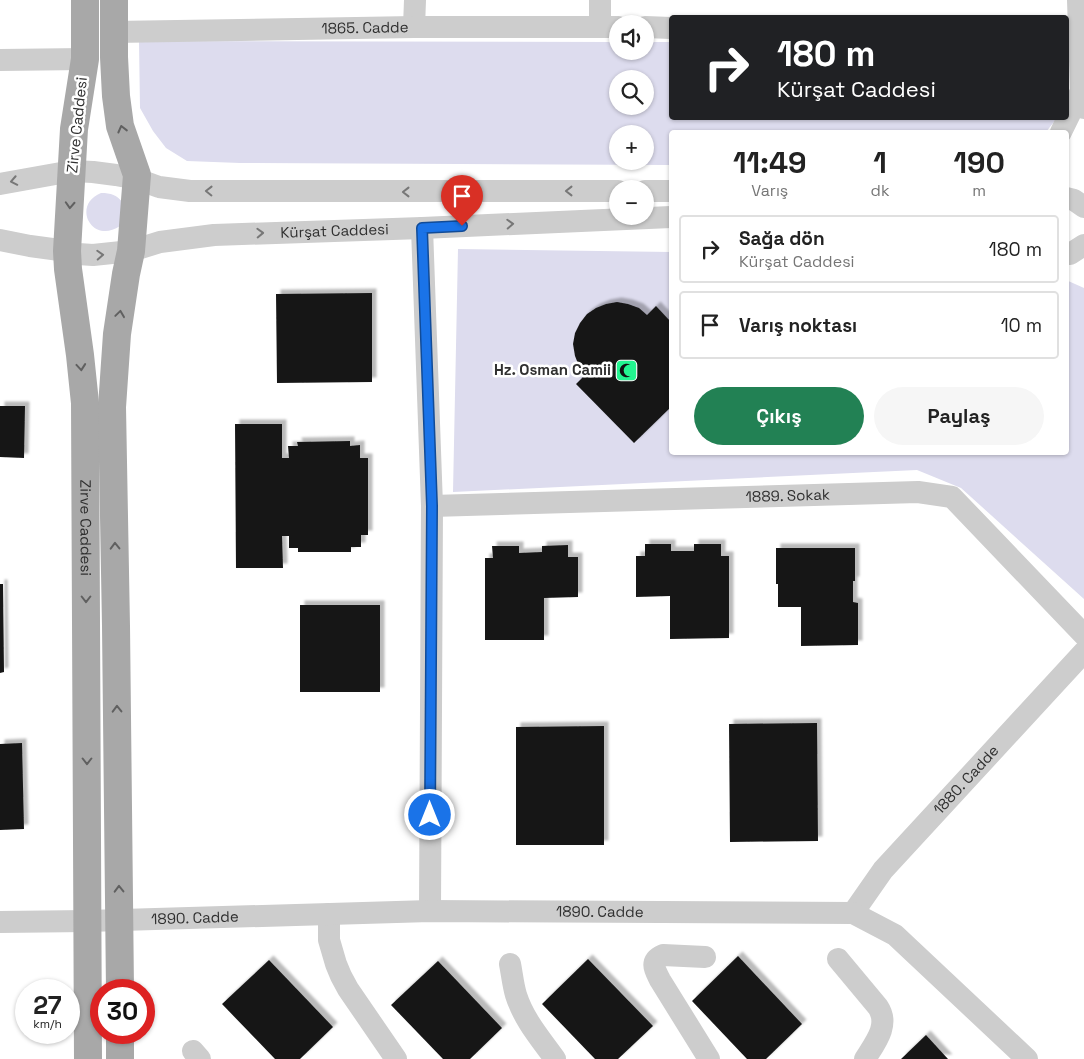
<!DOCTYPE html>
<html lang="tr">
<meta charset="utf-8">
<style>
body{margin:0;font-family:"Space Grotesk",sans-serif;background:#f6f6f6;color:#222;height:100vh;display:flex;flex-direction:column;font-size:19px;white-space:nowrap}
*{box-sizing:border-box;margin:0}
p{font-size:16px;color:#767676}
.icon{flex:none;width:28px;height:28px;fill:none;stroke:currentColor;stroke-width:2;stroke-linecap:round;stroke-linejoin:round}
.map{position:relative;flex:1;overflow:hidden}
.drawer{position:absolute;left:669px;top:130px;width:400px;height:325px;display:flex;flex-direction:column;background:#fff;border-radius:5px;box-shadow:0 1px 4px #0004}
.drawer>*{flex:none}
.hud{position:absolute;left:669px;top:15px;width:400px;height:105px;border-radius:5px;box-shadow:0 1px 4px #0004;background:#202124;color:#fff;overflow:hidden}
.fabs{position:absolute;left:609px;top:15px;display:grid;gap:10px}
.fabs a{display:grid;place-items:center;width:45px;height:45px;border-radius:50%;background:#fff;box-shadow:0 1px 4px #0004;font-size:25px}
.speed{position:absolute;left:15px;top:979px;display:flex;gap:10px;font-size:25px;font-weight:700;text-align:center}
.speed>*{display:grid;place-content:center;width:65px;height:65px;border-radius:50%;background:#fff;box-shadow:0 1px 4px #0004;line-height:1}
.speed small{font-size:12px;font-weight:400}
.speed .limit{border:8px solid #d22;background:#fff;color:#111}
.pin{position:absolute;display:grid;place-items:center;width:42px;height:42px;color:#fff;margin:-51px -21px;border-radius:50% 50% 50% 0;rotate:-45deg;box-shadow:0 0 5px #0007}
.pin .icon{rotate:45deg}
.me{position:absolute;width:55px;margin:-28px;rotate:0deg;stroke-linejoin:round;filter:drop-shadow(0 0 4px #0008)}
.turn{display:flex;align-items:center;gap:18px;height:105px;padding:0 25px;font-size:22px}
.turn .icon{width:65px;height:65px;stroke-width:2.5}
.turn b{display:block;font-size:35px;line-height:42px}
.eta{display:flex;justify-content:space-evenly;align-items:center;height:85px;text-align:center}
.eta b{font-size:30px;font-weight:800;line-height:35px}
.cta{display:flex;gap:10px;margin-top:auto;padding:10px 25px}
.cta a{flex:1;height:58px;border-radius:30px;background:#228154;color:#fff;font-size:20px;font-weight:800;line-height:58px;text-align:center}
.cta a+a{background:#f6f6f6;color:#222}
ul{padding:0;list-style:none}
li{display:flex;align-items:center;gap:15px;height:68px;margin:0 10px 8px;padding:0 15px;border:2px solid #e0e0e0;border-radius:5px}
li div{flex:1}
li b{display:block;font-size:19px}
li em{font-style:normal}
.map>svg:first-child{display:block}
</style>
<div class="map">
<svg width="1084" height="1059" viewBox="0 0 1084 1059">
<defs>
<filter id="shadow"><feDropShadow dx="4.5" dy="-4.5" stdDeviation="1" flood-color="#0004"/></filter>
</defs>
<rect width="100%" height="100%" fill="#fff"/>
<path fill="#dddcee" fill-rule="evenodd" d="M 139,41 L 617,42 L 618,51 L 645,51 L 645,42 L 671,42 L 671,118 L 1057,118 L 1046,132 L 671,132 L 671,165 L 240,163 L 187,161 L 166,148 L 153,131 L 140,108 ZM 618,79 L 645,79 L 645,106 L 618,106 ZM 618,134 L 645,134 L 645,161 L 618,161 Z
M 101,193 C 111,193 117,195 123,203 L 120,226 C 92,245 71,205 101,193 Z
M 458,249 L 671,252 L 671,452 L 1066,452 L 1066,280 L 1084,288 L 1084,599 L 961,488 L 917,470 L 453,492 Z"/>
<path fill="#171717" filter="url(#shadow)" d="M 372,293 L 372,382 L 277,383 L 276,294 Z
M 617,302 L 628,304 L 639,308 L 647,315 L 656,306 L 671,322 L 671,407 L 634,443 L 576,384 L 585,375 L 579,366 L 575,356 L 573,344 L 575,333 L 580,323 L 587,314 L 596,308 L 606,304 Z
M 0,406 L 25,406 L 24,458 L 0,457 Z
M 235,424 L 282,424 L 282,458 L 289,458 L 288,446 L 298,446 L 297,442 L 350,441 L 350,446 L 360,445 L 360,458 L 368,458 L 368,535 L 361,535 L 361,547 L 351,547 L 351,552 L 298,552 L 298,548 L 289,548 L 289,536 L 282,536 L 283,568 L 236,568 Z
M 645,544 L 671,544 L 671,551 L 694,551 L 694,544 L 721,544 L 721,556 L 729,556 L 729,638 L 670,639 L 670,596 L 636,597 L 636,556 L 645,556 Z
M 568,545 L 568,557 L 578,557 L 578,597 L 544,598 L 544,640 L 485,640 L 485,558 L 493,558 L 492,546 L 519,546 L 519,553 L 542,552 L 542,546 Z
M 776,548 L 855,548 L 855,581 L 853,581 L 853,602 L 858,603 L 858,645 L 801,646 L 801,607 L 778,607 L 778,584 L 776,584 Z
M 0,584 L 3,584 L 4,672 L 0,673 Z
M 300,605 L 380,605 L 380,692 L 300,692 Z
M 817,723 L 818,841 L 730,842 L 729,724 Z
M 604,726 L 604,845 L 516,845 L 516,727 Z
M 22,743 L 24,829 L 0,830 L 0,744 Z
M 738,956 L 802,1024 L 766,1059 L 747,1059 L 692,1001 Z
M 588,959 L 653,1026 L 618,1059 L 595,1059 L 542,1004 Z
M 269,960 L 333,1027 L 300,1059 L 275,1059 L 222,1004 Z
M 438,961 L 502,1028 L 470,1059 L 443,1059 L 391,1005 Z
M 926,1035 L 948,1059 L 901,1059 Z"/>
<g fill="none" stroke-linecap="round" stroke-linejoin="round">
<g stroke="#cdcdcd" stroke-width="22">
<path d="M 600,0 L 600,27"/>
<path d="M 1078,0 L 1081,91 L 1084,108"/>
<path d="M 414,27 L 415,0"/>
<path d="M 645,27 L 671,28"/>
<path id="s1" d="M 114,32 L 414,27 L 618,27"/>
<path d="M 0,60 L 85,59"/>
<path d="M 1061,132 L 1081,91"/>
<path d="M 0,184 L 72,171 L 93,172 L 116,175 L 137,179 L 159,187 L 190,191 L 618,191"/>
<path d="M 645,191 L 671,191"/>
<path d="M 1066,198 L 1074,200 L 1084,207"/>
<path d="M 422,228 L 432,506 L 430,911"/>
<path id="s2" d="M 0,240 L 30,246 L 67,251 L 78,254 L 93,255 L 131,251 L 160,242 L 214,235 L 422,228 L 671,217"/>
<path d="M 1066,253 L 1070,254 L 1084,245"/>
<path id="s3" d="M 432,506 L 918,492 L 952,497 L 1084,635"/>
<path id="s4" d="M 853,913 L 883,870 L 1084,652"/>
<path d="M 329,914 L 329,940 L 336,964 L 341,976 L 348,989 L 396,1059"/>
<path id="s5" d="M 0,922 L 88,921 L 430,911 L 853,913 L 895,935 L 1027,1059"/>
<path d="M 705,957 L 663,955 C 649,961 655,970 660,980 L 709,1059"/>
<path d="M 838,959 L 878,1007 C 890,1025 875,1043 865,1059"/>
<path d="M 510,964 C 512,974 513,985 516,995 C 524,1020 540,1038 555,1059"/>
<path d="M 193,1051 L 200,1059"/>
</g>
<g stroke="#a8a8a8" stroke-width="28">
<path id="s6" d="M 85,0 L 85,59 L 74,129 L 67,251 L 68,269 L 80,355 L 85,403 L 88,1059"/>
<path d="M 114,0 L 114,57 L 116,96 L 120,126 L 137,175 L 131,251 L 126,274 L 117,334 L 112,407 L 116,626 L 120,990"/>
<path d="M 120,1059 L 120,1032"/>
</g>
</g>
<defs><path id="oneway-chevron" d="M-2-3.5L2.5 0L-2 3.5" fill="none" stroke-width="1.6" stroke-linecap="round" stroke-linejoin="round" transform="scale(1.25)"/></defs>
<g stroke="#606060">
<use href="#oneway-chevron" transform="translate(122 129) rotate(-104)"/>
<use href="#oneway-chevron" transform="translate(70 205) rotate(93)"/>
<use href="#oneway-chevron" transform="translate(120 314) rotate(-82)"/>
<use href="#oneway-chevron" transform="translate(81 367) rotate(85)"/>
<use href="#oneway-chevron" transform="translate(115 546) rotate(-91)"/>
<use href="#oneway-chevron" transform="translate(86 599) rotate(90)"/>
<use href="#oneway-chevron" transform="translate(117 709) rotate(-91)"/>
<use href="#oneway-chevron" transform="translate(87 761) rotate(90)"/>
<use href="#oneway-chevron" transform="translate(119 889) rotate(-91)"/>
</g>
<g stroke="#777">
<use href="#oneway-chevron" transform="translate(14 181) rotate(169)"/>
<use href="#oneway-chevron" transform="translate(209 191) rotate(-179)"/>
<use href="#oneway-chevron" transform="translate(569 191) rotate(180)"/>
<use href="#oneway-chevron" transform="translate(406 192) rotate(180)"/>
<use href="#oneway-chevron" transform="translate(510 224) rotate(-3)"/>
<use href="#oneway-chevron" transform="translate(260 233) rotate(-2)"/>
<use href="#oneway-chevron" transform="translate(100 255) rotate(-3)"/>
</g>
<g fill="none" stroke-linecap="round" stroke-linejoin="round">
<defs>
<path id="route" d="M 430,815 L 432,506 L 422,228 L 462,226"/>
</defs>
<use href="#route" stroke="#114b97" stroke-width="12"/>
<use href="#route" stroke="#1a73e8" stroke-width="9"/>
</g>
<defs>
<symbol id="mosque-square" viewBox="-11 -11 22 22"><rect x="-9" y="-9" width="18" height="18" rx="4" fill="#23f590" stroke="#fff"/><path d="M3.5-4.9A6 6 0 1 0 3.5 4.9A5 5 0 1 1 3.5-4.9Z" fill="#111"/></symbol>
</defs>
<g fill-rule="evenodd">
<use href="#mosque-square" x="614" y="358" width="25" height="25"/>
</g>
<g text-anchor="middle" stroke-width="5" stroke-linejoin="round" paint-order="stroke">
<g font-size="15" fill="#303030" stroke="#fff">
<text dy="5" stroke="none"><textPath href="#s1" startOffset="251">1865. Cadde</textPath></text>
<text transform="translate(77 125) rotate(-84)" y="5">Zirve Caddesi</text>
<text dy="5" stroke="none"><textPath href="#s2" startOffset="338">Kürşat Caddesi</textPath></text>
<text dy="5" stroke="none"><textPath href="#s3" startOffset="356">1889. Sokak</textPath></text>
<text dy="5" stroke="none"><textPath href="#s6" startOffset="530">Zirve Caddesi</textPath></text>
<text dy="5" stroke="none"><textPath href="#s4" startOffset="175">1880. Cadde</textPath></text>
<text dy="5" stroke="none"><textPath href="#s5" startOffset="600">1890. Cadde</textPath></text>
<text dy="5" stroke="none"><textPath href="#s5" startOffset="195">1890. Cadde</textPath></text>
</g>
<g font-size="15" font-weight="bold" fill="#303030" stroke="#fff" text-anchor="end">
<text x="611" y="375">Hz. Osman Camii</text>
</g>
</g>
</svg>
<div class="fabs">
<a><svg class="icon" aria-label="sound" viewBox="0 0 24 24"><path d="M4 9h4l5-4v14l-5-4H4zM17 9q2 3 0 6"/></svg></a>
<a><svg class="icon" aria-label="search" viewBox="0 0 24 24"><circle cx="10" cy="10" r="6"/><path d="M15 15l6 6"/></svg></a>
<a>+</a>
<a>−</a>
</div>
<div class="speed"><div>27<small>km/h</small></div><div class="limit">30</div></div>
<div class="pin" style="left:462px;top:226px;background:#d93025"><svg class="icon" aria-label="arrive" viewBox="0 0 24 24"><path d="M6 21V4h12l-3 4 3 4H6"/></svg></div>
<svg class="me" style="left:430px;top:815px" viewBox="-20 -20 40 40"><circle r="17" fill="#1a73e8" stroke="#fff" stroke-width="3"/><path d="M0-11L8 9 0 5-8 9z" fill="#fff"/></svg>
<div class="hud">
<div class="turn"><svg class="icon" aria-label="right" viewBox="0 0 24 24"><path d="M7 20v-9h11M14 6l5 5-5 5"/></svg><div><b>180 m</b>Kürşat Caddesi</div></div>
</div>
<section class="drawer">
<div class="eta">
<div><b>11:49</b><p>Varış</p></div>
<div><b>1</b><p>dk</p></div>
<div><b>190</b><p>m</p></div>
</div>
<ul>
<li><svg class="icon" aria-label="right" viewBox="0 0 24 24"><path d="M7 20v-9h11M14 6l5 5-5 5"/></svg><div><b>Sağa dön</b><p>Kürşat Caddesi</p></div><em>180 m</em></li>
<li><svg class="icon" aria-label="arrive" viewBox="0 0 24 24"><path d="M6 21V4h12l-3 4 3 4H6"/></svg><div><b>Varış noktası</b></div><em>10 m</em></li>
</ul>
<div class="cta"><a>Çıkış</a><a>Paylaş</a></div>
</section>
</div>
